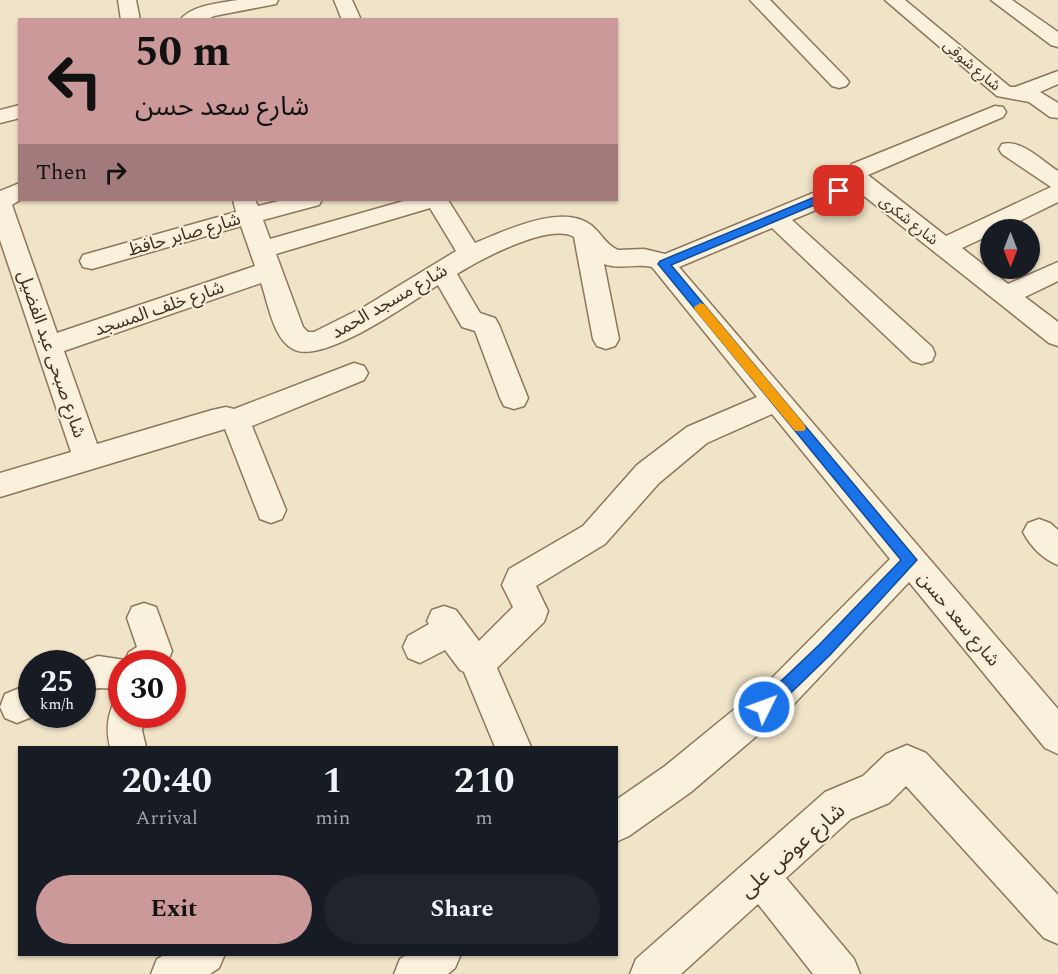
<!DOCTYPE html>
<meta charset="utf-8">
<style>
body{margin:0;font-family:Spectral,"Noto Sans Arabic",serif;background:#20242c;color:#f1f3f6;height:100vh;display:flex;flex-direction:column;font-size:22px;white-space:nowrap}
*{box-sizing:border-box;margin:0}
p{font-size:20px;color:#9ea1a6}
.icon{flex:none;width:33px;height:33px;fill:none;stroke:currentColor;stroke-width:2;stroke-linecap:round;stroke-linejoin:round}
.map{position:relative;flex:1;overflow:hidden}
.side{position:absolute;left:18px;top:746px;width:600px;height:210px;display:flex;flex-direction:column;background:#171b24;border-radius:0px;box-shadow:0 2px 4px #0004}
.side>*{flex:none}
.hud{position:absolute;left:18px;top:18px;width:600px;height:183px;border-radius:0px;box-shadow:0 2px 4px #0004;background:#cc999b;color:#111;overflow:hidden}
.needle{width:39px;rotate:180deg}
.fabs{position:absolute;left:980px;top:219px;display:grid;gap:12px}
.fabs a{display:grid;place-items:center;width:60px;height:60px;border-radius:50%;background:#171b24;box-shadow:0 2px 4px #0004;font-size:30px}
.speed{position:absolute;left:18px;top:650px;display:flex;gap:12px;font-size:30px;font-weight:700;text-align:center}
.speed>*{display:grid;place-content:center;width:78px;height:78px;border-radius:50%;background:#171b24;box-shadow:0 2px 4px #0004;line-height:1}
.speed small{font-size:15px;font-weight:400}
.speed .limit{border:9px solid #d22;background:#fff;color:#111}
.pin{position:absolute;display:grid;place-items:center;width:51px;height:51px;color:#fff;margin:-26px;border-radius:12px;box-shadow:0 3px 9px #0006}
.me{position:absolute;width:66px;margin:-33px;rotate:48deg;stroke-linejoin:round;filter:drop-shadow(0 0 4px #0008)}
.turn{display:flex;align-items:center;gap:21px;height:126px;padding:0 18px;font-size:27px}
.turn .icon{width:78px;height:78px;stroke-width:2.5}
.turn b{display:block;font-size:42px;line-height:51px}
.then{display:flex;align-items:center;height:57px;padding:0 18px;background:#0003;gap:12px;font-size:22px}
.eta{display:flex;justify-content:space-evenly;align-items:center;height:102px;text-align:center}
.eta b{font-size:36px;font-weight:700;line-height:42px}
.button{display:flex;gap:12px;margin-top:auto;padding:12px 18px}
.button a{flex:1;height:69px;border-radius:36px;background:#cc999b;color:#111;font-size:24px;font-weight:700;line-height:69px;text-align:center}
.button a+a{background:#20242c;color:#f1f3f6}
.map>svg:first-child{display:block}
</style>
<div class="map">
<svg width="1058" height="974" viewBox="0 0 1058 974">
<rect width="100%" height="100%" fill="#f0e4c8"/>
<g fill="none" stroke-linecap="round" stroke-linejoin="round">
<defs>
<path id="street" d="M 118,0 L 136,0 L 140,20 L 121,20 Z
M 238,0 L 278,0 L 276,4 L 214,16 L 206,20 L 180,20 C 192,5 220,3 238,0 Z
M 334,0 L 352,0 L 361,20 L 342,20 Z
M 750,0 L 770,0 L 846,78 L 849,82 L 846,86 L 839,88 L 832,86 Z
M 885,0 L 905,0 L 1010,87 L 1015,87 L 1058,71 L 1058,84 L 1040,92 L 1058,103 L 1058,118 L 1050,117 L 1029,102 L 997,96 Z
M 991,0 L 1012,0 L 1058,32 L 1058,47 L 1051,45 Z
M 20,105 L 20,118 L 0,123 L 0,110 Z
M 995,106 L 1003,107 L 1006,112 L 1003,117 L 868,175 L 946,236 L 1051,187 L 1002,154 L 999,149 L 1002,144 C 1022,139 1042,161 1058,171 L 1058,202 L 1001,230 L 990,230 L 990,235 L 962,248 L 1008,284 L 1058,262 L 1058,281 L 1025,297 L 1058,322 L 1058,346 L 1049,343 L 859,192 L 792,220 L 932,347 L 935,354 L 932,361 L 922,364 L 912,361 L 772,228 L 679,267 L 1058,709 L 1058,754 L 1045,748 L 909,582 L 793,705 L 691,792 L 629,836 L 616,842 L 616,800 L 665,766 L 769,681 L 890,559 L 772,414 L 707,443 L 659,483 L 605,544 L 536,586 L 548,611 L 544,622 L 497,668 L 531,747 L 495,747 L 464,672 L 460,670 L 445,650 L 420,663 L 408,658 L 403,647 L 408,636 L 429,624 L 427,621 L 432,610 L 444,606 L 456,610 L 479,641 L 513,607 L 502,585 L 509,569 L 583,526 L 637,465 L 687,427 L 757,397 L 652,267 C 635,263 620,270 604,264 L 619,339 L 615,346 L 606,349 L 597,346 L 593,339 L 574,237 C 550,222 479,260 457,274 L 480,313 L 495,318 L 499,325 L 528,398 L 524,406 L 514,409 L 504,406 L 500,398 L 475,331 L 462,327 L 438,285 C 411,302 322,366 293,349 C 273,339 268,302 261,283 L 64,351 L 97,444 L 212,410 L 226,407 L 234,409 L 354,363 L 364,366 L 368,373 L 364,380 L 252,426 L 286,510 L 282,519 L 271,523 L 260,519 L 225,429 L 0,497 L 0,473 L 71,452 L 0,240 L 0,191 L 20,183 L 20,200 L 12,205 L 57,333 L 255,266 L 241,226 L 92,269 L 83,267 L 80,261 L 83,255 L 236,212 L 233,200 L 255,200 L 258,206 L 283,200 L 322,200 L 319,205 L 263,220 L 270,239 L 407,200 L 448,200 L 475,243 C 505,231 561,203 591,225 C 601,233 606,245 618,250 L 644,249 L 665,254 L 847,179 L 845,175 L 852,164 ZM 430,208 L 456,251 L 364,307 L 314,332 L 308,332 L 303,327 L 276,254 Z
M 1039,519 L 1050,523 L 1058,530 L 1058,565 C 1043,559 1031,547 1023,532 L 1028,523 Z
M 144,603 L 156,607 L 172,651 L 167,663 L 122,663 L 122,689 L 98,688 L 82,694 L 82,663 L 79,663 L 98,656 L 125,660 L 129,652 L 137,647 L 127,618 L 132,607 Z
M 32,683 L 32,714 L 39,714 L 17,723 L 5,718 L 0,707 L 5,694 Z
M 122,699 L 122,714 L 144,714 L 146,721 L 142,730 L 146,747 L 110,747 C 106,731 107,717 114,702 Z
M 907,745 L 926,753 L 1058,895 L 1058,944 L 1044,938 L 906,786 L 889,803 L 851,819 L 786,878 L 854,959 L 860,974 L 813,974 L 758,904 L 681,974 L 630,974 L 636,959 L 825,792 L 863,776 L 886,754 Z
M 166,954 L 225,954 L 219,968 L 210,974 L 151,974 L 157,959 Z
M 408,954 L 461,954 L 455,968 L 448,974 L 394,974 L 400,959 Z"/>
</defs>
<use href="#street" stroke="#8d765c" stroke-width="3"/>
<use href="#street" fill="#faf1dc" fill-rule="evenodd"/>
</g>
<path fill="#1a73e8" stroke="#114b97" stroke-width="1.5" d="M 839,187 L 843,188 L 843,193 L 671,265 L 917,560 L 830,655 L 770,713 L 764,715 L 759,713 L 756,707 L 759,702 L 819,645 L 901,560 L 658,264 L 660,261 Z"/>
<path fill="#f59e0b" d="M 700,303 L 704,304 L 804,424 L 806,428 L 804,431 L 795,431 L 695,310 L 694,307 Z"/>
<g text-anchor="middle" stroke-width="4.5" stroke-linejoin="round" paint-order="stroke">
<g font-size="15" fill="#3d2e20" stroke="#f7eed8">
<text transform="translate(972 65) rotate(40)" y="5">شارع شوقى</text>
<text transform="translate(909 220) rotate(38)" y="5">شارع شكرى</text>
</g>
<g font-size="18" fill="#3d2e20" stroke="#f7eed8">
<text transform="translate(184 234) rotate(-16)" y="6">شارع صابر حافظ</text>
<text transform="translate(389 301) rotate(-30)" y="6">شارع مسجد الحمد</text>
<text transform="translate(159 308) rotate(-19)" y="6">شارع خلف المسجد</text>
<text transform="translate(52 354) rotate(71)" y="6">شارع صبحى عبد الفضيل</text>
<text transform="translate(959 619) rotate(50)" y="6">شارع سعد حسن</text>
</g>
<g font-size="21" fill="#3d2e20" stroke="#f7eed8">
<text transform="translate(792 850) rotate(-41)" y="7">شارع عوض على</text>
</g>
</g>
</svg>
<div class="fabs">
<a><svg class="needle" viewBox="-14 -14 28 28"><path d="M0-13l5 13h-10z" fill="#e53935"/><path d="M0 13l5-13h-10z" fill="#9ea1a6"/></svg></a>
</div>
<div class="speed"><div>25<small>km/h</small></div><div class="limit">30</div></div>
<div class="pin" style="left:839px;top:191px;background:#d93025"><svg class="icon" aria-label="arrive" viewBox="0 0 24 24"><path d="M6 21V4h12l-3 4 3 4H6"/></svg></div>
<svg class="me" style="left:764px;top:707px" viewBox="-20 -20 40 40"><circle r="17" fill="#1a73e8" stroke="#fff" stroke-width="3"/><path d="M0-11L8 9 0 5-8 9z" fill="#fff"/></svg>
<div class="hud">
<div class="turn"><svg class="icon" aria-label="left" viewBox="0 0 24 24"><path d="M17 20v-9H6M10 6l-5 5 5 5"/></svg><div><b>50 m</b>شارع سعد حسن</div></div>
<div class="then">Then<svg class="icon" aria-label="right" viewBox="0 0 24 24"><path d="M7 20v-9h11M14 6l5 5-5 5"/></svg></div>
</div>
<section class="side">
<div class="eta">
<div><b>20:40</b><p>Arrival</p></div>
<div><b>1</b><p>min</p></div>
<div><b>210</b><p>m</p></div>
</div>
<div class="button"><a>Exit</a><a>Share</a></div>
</section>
</div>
